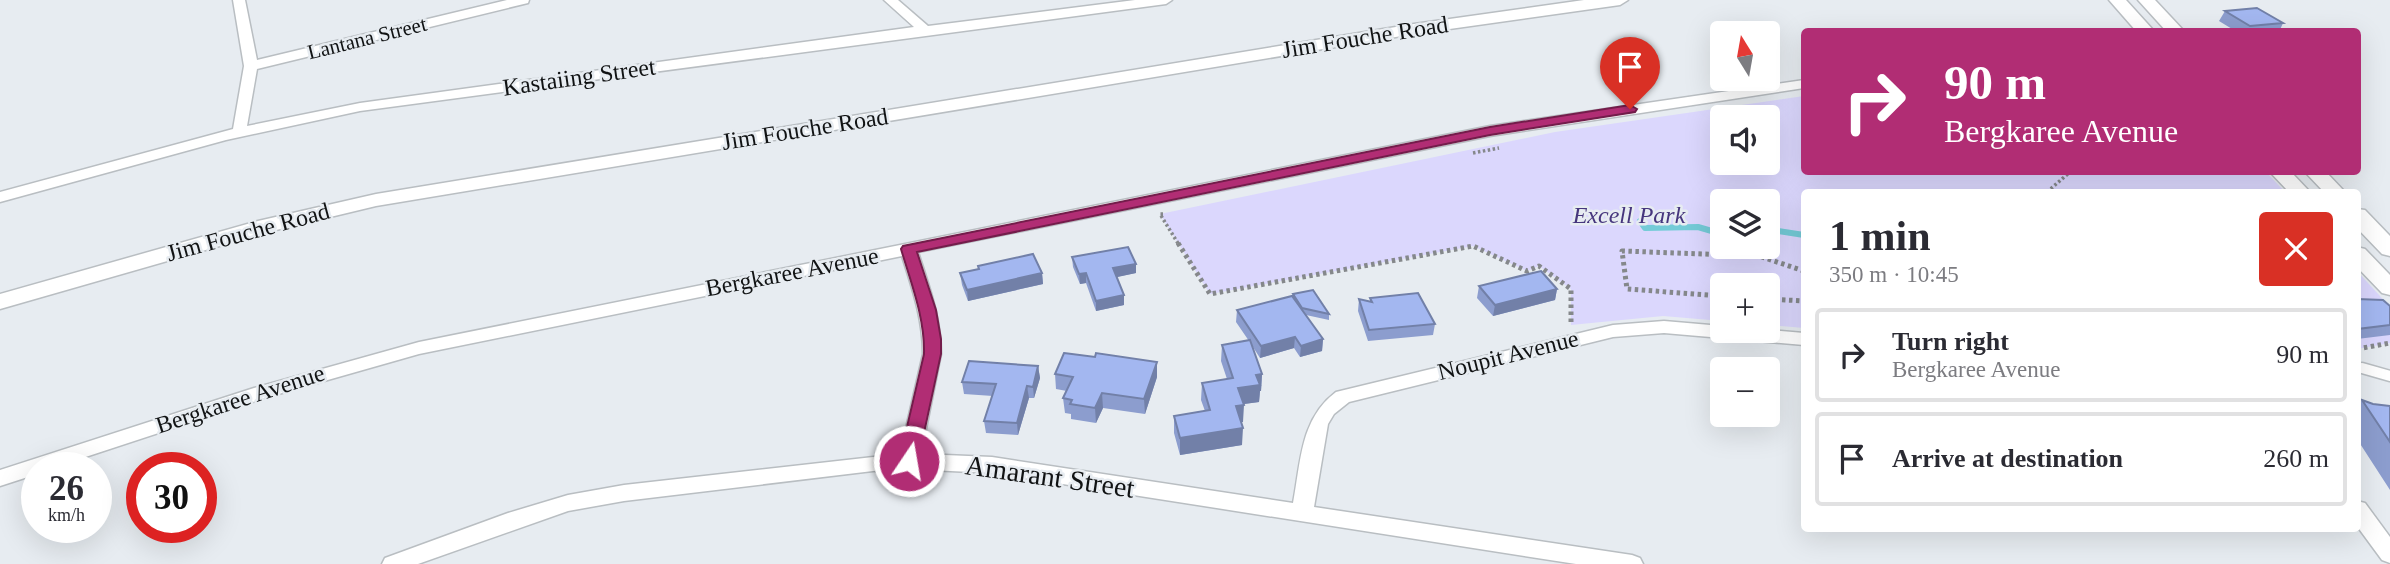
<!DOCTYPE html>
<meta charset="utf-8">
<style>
body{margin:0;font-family:"Times New Roman",serif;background:#f7f7f7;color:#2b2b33;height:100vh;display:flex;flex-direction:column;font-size:26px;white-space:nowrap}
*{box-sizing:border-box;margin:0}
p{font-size:23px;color:#7c7c81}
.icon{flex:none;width:38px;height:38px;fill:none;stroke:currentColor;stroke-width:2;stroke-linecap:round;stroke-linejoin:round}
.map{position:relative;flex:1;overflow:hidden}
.side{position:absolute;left:1801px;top:189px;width:560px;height:343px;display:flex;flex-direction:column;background:#fff;border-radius:7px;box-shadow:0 7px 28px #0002}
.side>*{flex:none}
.guide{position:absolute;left:1801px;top:28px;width:560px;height:147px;border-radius:7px;box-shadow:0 7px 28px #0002;background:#b12d74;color:#fff;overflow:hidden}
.needle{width:46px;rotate:349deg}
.controls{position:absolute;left:1710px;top:21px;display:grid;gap:14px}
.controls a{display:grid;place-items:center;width:70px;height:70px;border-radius:7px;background:#fff;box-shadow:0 7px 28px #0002;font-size:35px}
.speed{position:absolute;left:21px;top:452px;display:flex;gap:14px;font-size:35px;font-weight:700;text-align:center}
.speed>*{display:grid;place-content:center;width:91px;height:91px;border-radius:50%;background:#fff;box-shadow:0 7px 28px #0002;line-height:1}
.speed small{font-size:18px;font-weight:400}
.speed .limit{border:10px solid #d22;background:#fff;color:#111}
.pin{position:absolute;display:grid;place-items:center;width:60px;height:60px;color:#fff;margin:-72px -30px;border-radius:50% 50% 50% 0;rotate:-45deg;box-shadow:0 0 7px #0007}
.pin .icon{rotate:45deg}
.me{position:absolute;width:77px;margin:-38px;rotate:12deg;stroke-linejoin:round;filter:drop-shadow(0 0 5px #0008)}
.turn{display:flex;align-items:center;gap:24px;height:147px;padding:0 28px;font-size:32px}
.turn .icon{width:91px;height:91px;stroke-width:2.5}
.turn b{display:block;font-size:49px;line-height:60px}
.round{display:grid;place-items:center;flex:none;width:74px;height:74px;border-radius:7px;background:#f7f7f7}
.headline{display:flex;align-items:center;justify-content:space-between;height:119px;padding:0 28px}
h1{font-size:42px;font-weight:700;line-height:52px}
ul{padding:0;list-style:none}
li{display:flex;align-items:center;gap:21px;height:94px;margin:0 14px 10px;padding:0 14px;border:4px solid #e1e1e2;border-radius:7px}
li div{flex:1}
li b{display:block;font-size:26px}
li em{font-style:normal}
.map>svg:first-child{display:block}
</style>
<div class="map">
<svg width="2390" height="564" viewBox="0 0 2390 564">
<rect width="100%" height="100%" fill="#e7ecf1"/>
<path fill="#dbd7fd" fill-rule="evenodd" d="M 1804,96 L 1804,172 L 2266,172 L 2285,192 L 1804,192 L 1804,328 L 1768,325 L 1768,285 L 1722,285 L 1722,321 L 1663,316 L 1571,325 L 1571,289 L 1539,266 L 1527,271 L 1473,246 L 1210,294 L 1160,214 L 1555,132 ZM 1722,117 L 1768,117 L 1768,163 L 1722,163 ZM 1722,201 L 1768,201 L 1768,247 L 1722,247 Z
M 2357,271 L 2390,307 L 2390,343 L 2357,349 Z"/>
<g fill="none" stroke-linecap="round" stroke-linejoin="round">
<path stroke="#74cbd7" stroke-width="6" d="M 1640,221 L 1645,228 L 1698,227 L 1722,234
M 1768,235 L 1778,231 L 1804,235"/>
<defs>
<path id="service" d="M 2362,368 L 2390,376"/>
<path id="minor" d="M 233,0 L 245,0 L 257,60 L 507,0 L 529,0 L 528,3 L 257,69 L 247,126 L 360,103 L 914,27 L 884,0 L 898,0 L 928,26 L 1135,0 L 1172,0 L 1166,4 L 360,111 L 226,140 L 0,202 L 0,192 L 233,129 L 244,66 Z
M 1804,80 L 1804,88 L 1490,136 L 918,252 C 929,286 941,318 941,354 L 921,454 L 992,457 L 1293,503 C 1301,462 1300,419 1336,392 L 1613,325 L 1664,321 L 1722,326 L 1722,331 L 1768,330 L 1804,333 L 1804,345 L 1664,333 L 1613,337 L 1349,402 L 1334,414 L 1328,424 L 1314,507 L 1632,555 L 1640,558 L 1643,564 L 1576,564 L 992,473 L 909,469 L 873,471 L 624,501 L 568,511 L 418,564 L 382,564 L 385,558 L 508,513 L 568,495 L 624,485 L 900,454 L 923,354 C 923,319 912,288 902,256 L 419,354 L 268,397 L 55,467 L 37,467 L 37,474 L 0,486 L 0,470 L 254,388 L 419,342 L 1490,126 Z
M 2357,501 L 2365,503 L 2390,537 L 2390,563 L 2382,560 L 2357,526 Z"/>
<path id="tertiary" d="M 1584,0 L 1628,0 L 1620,5 L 1414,34 L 376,206 L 272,231 L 0,309 L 0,294 L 258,221 L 376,194 L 1414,24 Z
M 2109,0 L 2126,0 L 2155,32 L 2137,32 Z
M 2138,0 L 2155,0 L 2185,32 L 2167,32 Z
M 2270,172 L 2291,172 L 2310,192 L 2289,192 Z
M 2305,172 L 2326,172 L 2345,192 L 2324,192 Z
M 2357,209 L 2365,210 L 2390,236 L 2390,256 L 2382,254 L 2357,228 Z
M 2357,247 L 2365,249 L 2390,275 L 2390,295 L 2382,293 L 2357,267 Z"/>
</defs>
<use href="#service" stroke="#b9bec2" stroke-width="13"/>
<use href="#minor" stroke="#b9bec2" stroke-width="3"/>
<use href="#tertiary" stroke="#b9bec2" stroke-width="3"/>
<path stroke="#85888b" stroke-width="3.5" stroke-dasharray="2.5 2.5" stroke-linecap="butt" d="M 1473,153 L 1499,148
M 2047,192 L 2070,172
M 1163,214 L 1160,214 L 1179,245"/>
<path stroke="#85888b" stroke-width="5" stroke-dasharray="3.5 3.5" stroke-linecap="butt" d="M 1178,243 L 1210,294 L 1473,246 L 1527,271 L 1539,266 L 1571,289 L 1571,325
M 1722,296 L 1627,289 L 1622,251 L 1759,256 L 1804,271
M 1768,299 L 1804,301
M 2357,349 L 2390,343"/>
<use href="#service" stroke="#fff" stroke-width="10"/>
<use href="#minor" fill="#fff" fill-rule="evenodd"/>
<use href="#tertiary" fill="#fff" fill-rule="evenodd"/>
</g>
<path fill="#8c9dce" d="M 2225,11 L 2283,23 L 2279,32 L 2237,32 L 2219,21 Z
M 1072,257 L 1136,273 L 1116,277 L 1124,305 L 1096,311 L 1086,283 L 1080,284 L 1073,267 Z
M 960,273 L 1042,273 L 1043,284 L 968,301 L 962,285 Z
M 1479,286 L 1557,289 L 1555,300 L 1493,316 L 1477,298 Z
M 1293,294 L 1329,314 L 1329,320 L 1306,315 L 1323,339 L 1322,351 L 1300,357 L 1294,348 L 1260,358 L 1251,344 L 1262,374 L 1261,391 L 1260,391 L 1259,402 L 1243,404 L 1243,422 L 1241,422 L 1242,445 L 1180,455 L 1174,433 L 1174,416 L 1205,411 L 1201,400 L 1202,383 L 1227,379 L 1221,361 L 1222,345 L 1249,341 L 1236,322 L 1237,310 L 1293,297 Z
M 1370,298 L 1435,324 L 1433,335 L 1368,341 L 1358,311 L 1359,299 L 1370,302 Z
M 2357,299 L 2390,306 L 2390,335 L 2357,339 Z
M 1038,366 L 1040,378 L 1034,398 L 1029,398 L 1018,435 L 986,433 L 984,421 L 993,396 L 964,394 L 962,382 Z
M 1055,374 L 1157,377 L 1145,414 L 1103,408 L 1096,423 L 1071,419 L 1071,414 L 1065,413 L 1063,398 L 1067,391 L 1056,389 Z
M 2362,400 L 2373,404 L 2390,406 L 2390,490 L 2357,439 L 2357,406 Z"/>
<path fill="#7280a8" d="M 1136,264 L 1136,273 L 1113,278 L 1113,268 Z
M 1042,273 L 1043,284 L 968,301 L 967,290 Z
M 1086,273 L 1086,283 L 1080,284 L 1079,274 Z
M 1557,289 L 1555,300 L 1493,316 L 1495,305 Z
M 1124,295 L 1124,305 L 1096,311 L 1096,301 Z
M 1295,337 L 1294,348 L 1260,358 L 1261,346 Z
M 1323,339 L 1322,351 L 1300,357 L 1301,346 Z
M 1157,362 L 1157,377 L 1145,414 L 1144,399 Z
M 1038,366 L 1040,378 L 1034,398 L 1033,387 Z
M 1262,374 L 1261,391 L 1260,391 L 1259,402 L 1237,405 L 1238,388 L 1256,375 Z
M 1027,386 L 1029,398 L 1018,435 L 1017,423 Z
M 1102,393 L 1103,408 L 1096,423 L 1095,408 Z
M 1244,405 L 1243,422 L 1235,423 L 1236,406 Z
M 1243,428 L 1242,445 L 1180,455 L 1180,438 Z"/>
<path fill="#a3b7f0" stroke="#7280a8" stroke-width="2" d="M 2257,8 L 2283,23 L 2250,26 L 2225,11 Z
M 1128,247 L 1136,264 L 1113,268 L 1124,295 L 1096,301 L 1086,273 L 1079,274 L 1072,257 Z
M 1033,254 L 1042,273 L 967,290 L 960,273 L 979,269 L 978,266 Z
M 1541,271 L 1557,289 L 1495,305 L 1479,286 Z
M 1313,290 L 1329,314 L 1302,308 L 1293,294 Z
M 1418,293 L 1435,324 L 1369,330 L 1359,299 L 1372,302 L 1370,298 Z
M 1292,296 L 1323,339 L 1301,346 L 1295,337 L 1261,346 L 1237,310 Z
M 2357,299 L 2383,300 L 2390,306 L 2390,325 L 2357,329 Z
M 1250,340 L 1262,374 L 1256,375 L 1260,385 L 1238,388 L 1244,405 L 1236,406 L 1243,428 L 1180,438 L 1174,416 L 1210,410 L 1202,383 L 1233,378 L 1222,345 Z
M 1064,353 L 1095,357 L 1096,353 L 1157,362 L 1144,399 L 1102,393 L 1095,408 L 1070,404 L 1072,400 L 1063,398 L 1073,377 L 1055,374 Z
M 969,361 L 1038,366 L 1033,387 L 1027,386 L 1017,423 L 984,421 L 996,384 L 962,382 Z
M 2362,400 L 2373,404 L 2390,406 L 2390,442 Z"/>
<path fill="#b12d74" stroke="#731d4b" stroke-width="2" d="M 1630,105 L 1637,109 L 1635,112 L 1490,135 L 917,252 L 936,310 L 941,339 L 941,354 L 918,461 L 915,466 L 902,466 L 899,461 L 924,354 C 925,318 911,283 901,249 L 903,246 L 1490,127 Z"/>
<g text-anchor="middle" stroke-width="5" stroke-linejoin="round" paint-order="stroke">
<g font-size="21" fill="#111314" stroke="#e7ecf1">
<text transform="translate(367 38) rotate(-14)" y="7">Lantana Street</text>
</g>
<g font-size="24" fill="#111314" stroke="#e7ecf1">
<text transform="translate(1365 37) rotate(-9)" y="8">Jim Fouche Road</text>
<text transform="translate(579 77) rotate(-8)" y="8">Kastaiing Street</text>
<text transform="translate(805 129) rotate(-9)" y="8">Jim Fouche Road</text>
<text transform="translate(248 232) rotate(-15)" y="8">Jim Fouche Road</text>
<text transform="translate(792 272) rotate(-11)" y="8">Bergkaree Avenue</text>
<text transform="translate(1508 355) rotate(-14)" y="8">Noupit Avenue</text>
<text transform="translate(240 399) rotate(-18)" y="8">Bergkaree Avenue</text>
</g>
<g font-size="24" font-style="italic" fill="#46367d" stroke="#e7ecf1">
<text x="1629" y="223">Excell Park</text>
</g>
<g font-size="28" fill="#111314" stroke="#e7ecf1">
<text transform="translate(1050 476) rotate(8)" y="10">Amarant Street</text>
</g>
</g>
</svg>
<div class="controls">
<a><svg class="needle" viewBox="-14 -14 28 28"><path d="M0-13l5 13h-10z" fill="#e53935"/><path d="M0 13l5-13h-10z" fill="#7c7c81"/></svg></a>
<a><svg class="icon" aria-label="sound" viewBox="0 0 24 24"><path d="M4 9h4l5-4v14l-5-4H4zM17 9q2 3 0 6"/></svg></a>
<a><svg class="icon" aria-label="layers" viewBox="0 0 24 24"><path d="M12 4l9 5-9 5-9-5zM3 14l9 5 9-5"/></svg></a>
<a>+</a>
<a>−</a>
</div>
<div class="speed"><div>26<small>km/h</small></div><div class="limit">30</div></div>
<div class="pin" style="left:1630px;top:109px;background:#d93025"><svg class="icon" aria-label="arrive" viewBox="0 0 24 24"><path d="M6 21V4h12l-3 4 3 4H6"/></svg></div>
<svg class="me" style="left:909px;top:461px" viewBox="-20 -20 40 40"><circle r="17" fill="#b12d74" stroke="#fff" stroke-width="3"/><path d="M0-11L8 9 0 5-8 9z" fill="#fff"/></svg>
<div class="guide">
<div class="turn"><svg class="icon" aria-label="right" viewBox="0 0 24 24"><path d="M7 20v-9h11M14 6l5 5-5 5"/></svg><div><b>90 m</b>Bergkaree Avenue</div></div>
</div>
<section class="side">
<div class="headline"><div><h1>1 min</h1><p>350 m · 10:45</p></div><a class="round" style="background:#d93025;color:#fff"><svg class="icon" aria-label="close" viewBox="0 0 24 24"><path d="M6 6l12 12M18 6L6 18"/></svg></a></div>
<ul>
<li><svg class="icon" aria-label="right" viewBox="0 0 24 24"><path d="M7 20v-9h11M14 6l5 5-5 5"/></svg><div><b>Turn right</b><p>Bergkaree Avenue</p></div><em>90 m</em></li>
<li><svg class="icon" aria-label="arrive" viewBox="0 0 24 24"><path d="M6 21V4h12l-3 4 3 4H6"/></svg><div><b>Arrive at destination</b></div><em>260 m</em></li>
</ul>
</section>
</div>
